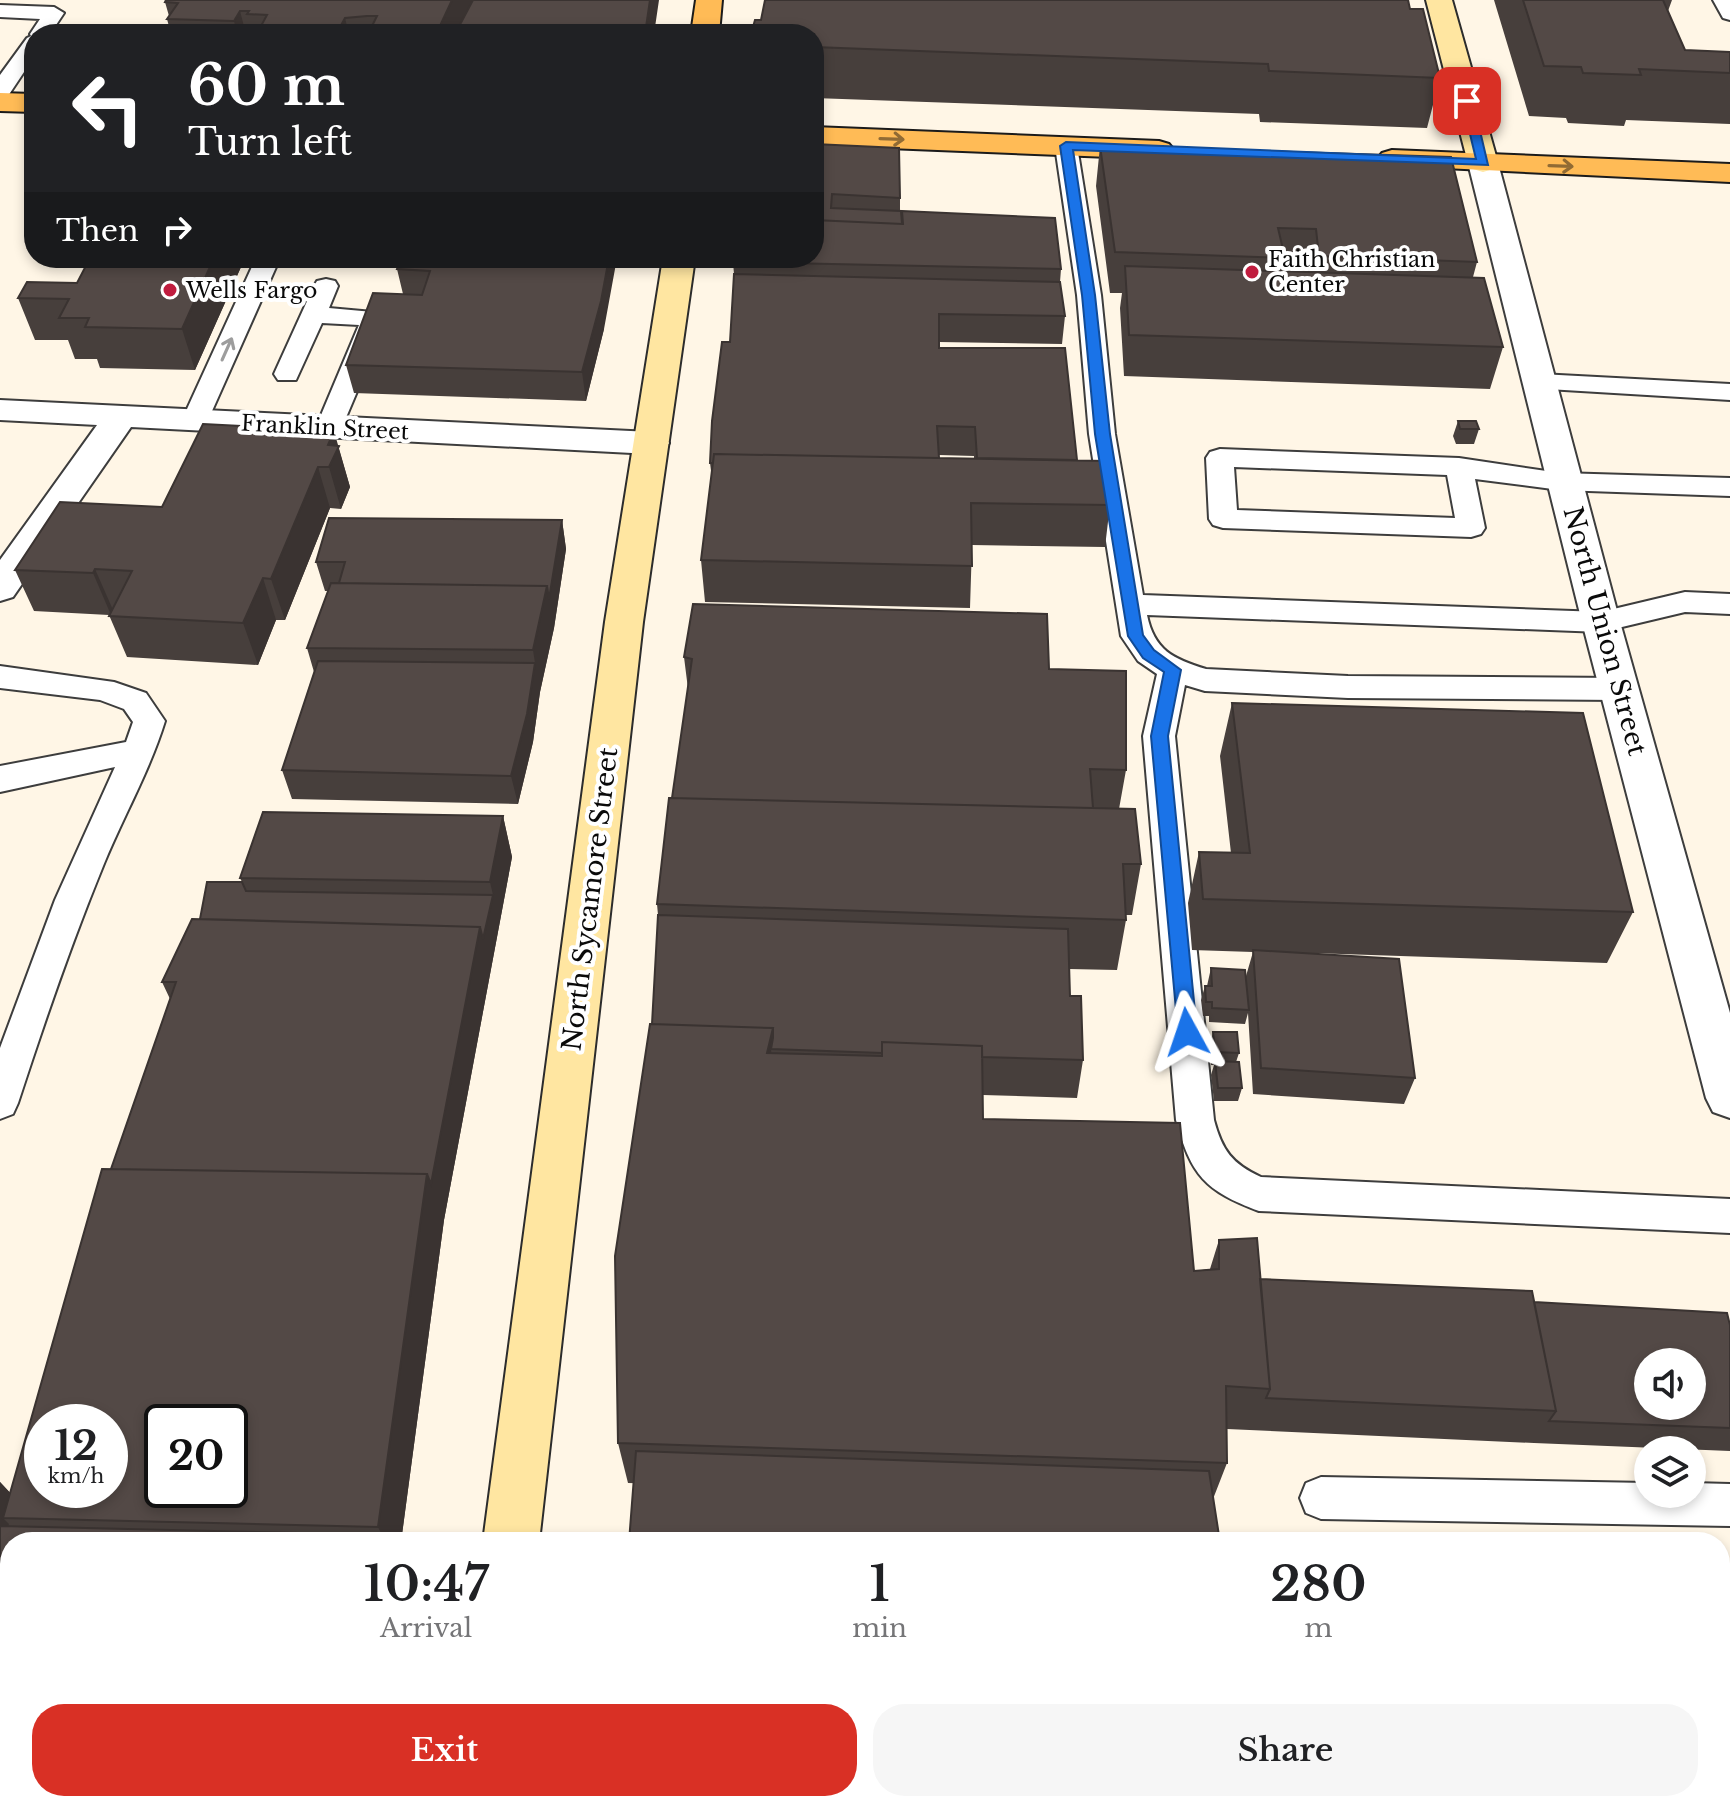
<!DOCTYPE html>
<style>
body{margin:0;font-family:"Libre Baskerville",serif;background:#f6f6f6;color:#202124;height:100vh;display:flex;flex-direction:column;font-size:30px;white-space:nowrap}
*{box-sizing:border-box;margin:0}
p{font-size:26px;color:#757577}
.icon{flex:none;width:44px;height:44px;fill:none;stroke:currentColor;stroke-width:2;stroke-linecap:round;stroke-linejoin:round}
.map{position:relative;flex:1;overflow:hidden}
.details{position:absolute;left:0px;top:1532px;width:1730px;height:280px;display:flex;flex-direction:column;background:#fff;border-radius:32px 32px 0 0;box-shadow:0 4px 12px #0003}
.details>*{flex:none}
.guide{position:absolute;left:24px;top:24px;width:800px;height:244px;border-radius:32px;box-shadow:0 4px 12px #0003;background:#202124;color:#fff;overflow:hidden}
.fabs{position:absolute;left:1634px;top:1348px;display:grid;gap:16px}
.fabs a{display:grid;place-items:center;width:72px;height:72px;border-radius:50%;background:#fff;box-shadow:0 4px 12px #0003;font-size:40px}
.speed{position:absolute;left:24px;top:1404px;display:flex;gap:16px;font-size:40px;font-weight:700;text-align:center}
.speed>*{display:grid;place-content:center;width:104px;height:104px;border-radius:50%;background:#fff;box-shadow:0 4px 12px #0003;line-height:1}
.speed small{font-size:20px;font-weight:400}
.speed .limit{border:4px solid #111;border-radius:12px;background:#fff;color:#111}
.pin{position:absolute;display:grid;place-items:center;width:68px;height:68px;color:#fff;margin:-34px;border-radius:16px;box-shadow:0 4px 12px #0006}
.me{position:absolute;width:88px;margin:-44px;rotate:355deg;stroke-linejoin:round;filter:drop-shadow(0 0 6px #0008)}
.turn{display:flex;align-items:center;gap:28px;height:168px;padding:0 32px;font-size:36px}
.turn .icon{width:104px;height:104px;stroke-width:2.5}
.turn b{display:block;font-size:56px;line-height:68px}
.then{display:flex;align-items:center;height:76px;padding:0 32px;background:#0003;gap:16px;font-size:30px}
.eta{display:flex;justify-content:space-evenly;align-items:center;height:136px;text-align:center}
.eta b{font-size:48px;font-weight:600;line-height:56px}
.cta{display:flex;gap:16px;margin-top:auto;padding:16px 32px}
.cta a{flex:1;height:92px;border-radius:32px;background:#d93025;color:#fff;font-size:32px;font-weight:600;line-height:92px;text-align:center}
.cta a+a{background:#f6f6f6;color:#202124}
.map>svg:first-child{display:block}
</style>
<div class="map">
<svg width="1730" height="1812" viewBox="0 0 1730 1812">
<rect width="100%" height="100%" fill="#fff6e6"/>
<g fill="none" stroke-linecap="round" stroke-linejoin="round">
<defs>
<path id="lane" d="M 1713,0 L 1730,0 L 1730,20 L 1723,18 Z
M 0,5 L 54,7 L 64,13 L 50,34 L 34,34 L 34,57 L 8,96 L 0,98 L 0,75 L 27,38 L 31,36 L 30,34 L 40,19 L 0,17 Z
M 1066,139 L 1074,141 L 1077,146 L 1101,295 L 1115,434 L 1143,595 L 1601,612 L 1685,592 L 1730,594 L 1730,614 L 1685,612 L 1601,632 L 1147,615 C 1154,650 1173,659 1206,669 L 1348,676 L 1619,678 L 1630,681 L 1634,689 L 1630,697 L 1619,700 L 1348,698 L 1205,691 L 1185,685 L 1175,736 L 1214,1120 C 1222,1150 1232,1164 1261,1177 L 1730,1199 L 1730,1233 L 1259,1211 C 1205,1191 1191,1175 1176,1120 L 1143,736 L 1157,674 L 1138,661 L 1121,636 L 1089,434 L 1077,295 L 1055,146 L 1058,141 Z
M 256,258 L 280,258 L 208,420 L 204,426 L 186,426 L 182,420 Z
M 340,258 L 364,258 L 360,265 L 342,265 Z
M 326,279 L 335,281 L 338,286 L 329,308 L 384,313 L 388,318 L 342,427 L 338,433 L 329,435 L 320,433 L 316,427 L 359,325 L 322,323 L 296,380 L 278,380 L 274,374 L 314,286 L 317,281 Z
M 1540,374 L 1730,384 L 1730,400 L 1531,388 L 1527,382 L 1531,376 Z
M 1220,449 L 1459,458 L 1560,473 L 1730,478 L 1730,496 L 1560,490 L 1475,479 L 1485,528 L 1481,534 L 1471,537 L 1223,528 L 1213,525 L 1209,519 L 1206,458 L 1210,452 ZM 1234,467 L 1447,475 L 1455,518 L 1237,510 Z
M 0,666 L 114,682 L 146,693 L 165,721 C 150,770 123,817 103,866 C 71,944 44,1023 18,1103 L 13,1114 L 0,1119 L 0,1048 L 55,900 L 115,767 L 0,792 L 0,766 L 126,742 L 133,722 L 124,709 L 100,700 L 0,688 Z
M 1321,1477 L 1648,1483 L 1648,1494 L 1692,1494 L 1692,1483 L 1730,1484 L 1730,1526 L 1321,1519 L 1306,1513 L 1300,1498 L 1306,1483 Z"/>
<path id="street" d="M 1483,154 L 1493,157 L 1498,163 L 1620,622 L 1730,1013 L 1730,1118 L 1713,1112 L 1706,1098 L 1582,622 L 1468,163 L 1473,157 Z
M 0,400 L 651,432 L 663,435 L 669,443 L 663,451 L 651,454 L 131,427 L 13,597 L 0,601 L 0,560 L 97,425 L 0,420 Z"/>
<path id="secondary" d="M 1426,0 L 1452,0 L 1498,163 L 1493,169 L 1483,172 L 1473,169 L 1468,163 Z
M 663,258 L 695,258 L 643,622 L 539,1542 L 483,1542 L 605,622 Z
M 455,1802 L 517,1802 L 516,1812 L 454,1812 Z"/>
<path id="primary" d="M 696,0 L 722,0 L 719,34 L 691,34 Z
M 0,93 L 34,94 L 34,112 L 0,111 Z
M 814,127 L 1159,141 L 1169,144 L 1174,150 L 1169,156 L 1159,159 L 814,145 Z
M 1392,150 L 1730,164 L 1730,182 L 1382,165 L 1377,159 L 1382,153 Z"/>
</defs>
<use href="#lane" stroke="#3d3d3d" stroke-width="4"/>
<use href="#street" stroke="#3d3d3d" stroke-width="4"/>
<use href="#secondary" stroke="#2c2c2c" stroke-width="4"/>
<use href="#primary" stroke="#1b1b1b" stroke-width="4"/>
<use href="#lane" fill="#fff" fill-rule="evenodd"/>
<use href="#street" fill="#fff" fill-rule="evenodd"/>
<use href="#secondary" fill="#ffe6a1" fill-rule="evenodd"/>
<use href="#primary" fill="#ffbb56" fill-rule="evenodd"/>
</g>
<path fill="#473f3c" fill-rule="evenodd" d="M 1494,0 L 1672,0 L 1668,11 L 1685,50 L 1730,52 L 1730,124 L 1626,120 L 1624,126 L 1568,123 L 1566,118 L 1529,116 Z
M 165,2 L 654,34 L 171,34 L 167,19 L 169,16 Z
M 1410,9 L 1440,78 L 1427,128 L 1260,122 L 1259,114 L 814,98 L 814,34 Z
M 814,144 L 900,198 L 900,211 L 1061,269 L 1060,282 L 1065,316 L 1062,344 L 939,342 L 939,348 L 1077,460 L 1110,505 L 1105,547 L 972,545 L 970,608 L 705,602 L 701,560 L 712,478 L 710,463 L 730,342 L 734,274 L 733,262 ZM 939,455 L 974,456 L 974,458 L 939,458 Z
M 1100,146 L 1477,262 L 1473,277 L 1503,347 L 1490,389 L 1124,376 L 1120,308 L 1122,293 L 1110,293 L 1096,186 ZM 1283,269 L 1308,270 L 1308,272 L 1282,271 Z
M 90,258 L 245,258 L 195,370 L 100,368 L 97,359 L 75,359 L 68,340 L 35,340 L 18,298 L 77,283 Z
M 401,258 L 604,329 L 586,401 L 354,393 L 346,365 L 403,294 L 397,269 Z
M 1458,421 L 1479,429 L 1474,444 L 1456,444 L 1453,436 Z
M 338,446 L 350,487 L 341,509 L 330,508 L 285,620 L 276,620 L 258,665 L 127,657 L 109,615 L 34,611 L 15,570 L 162,507 Z
M 562,520 L 566,549 L 554,628 L 540,692 L 533,742 L 518,804 L 292,799 L 282,770 L 314,672 L 307,648 L 328,591 L 325,591 L 316,562 Z
M 684,657 L 1049,669 L 1126,770 L 1119,809 L 1141,864 L 1132,915 L 1126,915 L 1126,920 L 1117,970 L 1069,969 L 1070,996 L 1083,1060 L 1077,1098 L 983,1095 L 983,1119 L 1194,1271 L 1210,1269 L 1219,1240 L 1260,1279 L 1534,1302 L 1730,1325 L 1730,1451 L 1534,1443 L 1227,1429 L 1227,1463 L 1213,1499 L 628,1483 L 618,1443 L 652,1024 L 658,915 L 657,904 L 688,689 Z
M 1232,703 L 1633,912 L 1607,963 L 1312,953 L 1415,1078 L 1404,1104 L 1253,1094 L 1248,1013 L 1245,1024 L 1209,1022 L 1209,1016 L 1203,1016 L 1201,1000 L 1205,986 L 1207,986 L 1211,968 L 1246,976 L 1253,952 L 1192,950 L 1188,903 L 1199,852 L 1231,853 L 1220,756 Z
M 503,816 L 512,857 L 444,1220 L 401,1542 L 10,1802 L 353,1802 L 351,1812 L 0,1812 L 0,1482 L 10,1493 L 111,1169 L 170,999 L 162,982 L 200,919 L 242,882 L 240,878 Z
M 1213,1032 L 1239,1053 L 1236,1062 L 1242,1088 L 1238,1101 L 1214,1101 L 1211,1075 L 1214,1065 L 1211,1065 L 1210,1045 Z
M 1287,1802 L 1461,1802 L 1463,1812 L 1288,1812 Z
M 1579,1802 L 1720,1802 L 1730,1812 L 1581,1812 Z"/>
<path fill="#3a3331" d="M 452,0 L 479,0 L 468,34 L 440,34 L 439,28 Z
M 650,0 L 659,0 L 654,34 L 645,34 Z
M 240,11 L 246,34 L 237,34 L 234,21 Z
M 345,18 L 349,34 L 340,34 L 339,29 Z
M 214,258 L 245,258 L 195,370 L 182,329 Z
M 609,258 L 617,258 L 604,329 L 586,401 L 582,372 Z
M 334,431 L 350,487 L 341,509 L 329,467 L 328,445 Z
M 318,467 L 330,508 L 285,620 L 271,579 Z
M 562,520 L 566,549 L 554,628 L 540,692 L 533,742 L 518,804 L 511,776 L 535,663 L 533,650 Z
M 95,569 L 113,610 L 111,615 L 93,573 Z
M 263,578 L 276,620 L 258,665 L 243,623 Z
M 503,816 L 512,857 L 444,1220 L 401,1542 L 381,1542 L 382,1535 L 378,1527 L 427,1174 L 480,927 L 493,895 L 490,882 Z
M 773,1028 L 774,1049 L 771,1049 L 774,1085 L 767,1053 Z
M 0,1482 L 18,1501 L 3,1518 L 9,1524 L 0,1546 Z
M 329,1802 L 353,1802 L 351,1812 L 326,1812 Z"/>
<path fill="#534946" stroke="#3a3331" stroke-width="2" fill-rule="evenodd" d="M 166,0 L 452,0 L 439,28 L 372,26 L 377,16 L 367,16 L 345,18 L 339,29 L 261,26 L 267,15 L 247,14 L 249,11 L 240,11 L 234,21 L 167,19 L 178,3 L 165,2 Z
M 473,0 L 650,0 L 645,34 L 455,34 Z
M 765,0 L 1408,0 L 1410,9 L 1423,9 L 1440,78 L 1269,71 L 1268,64 L 814,47 L 814,34 L 751,34 L 755,20 L 761,20 Z
M 1523,0 L 1663,0 L 1685,50 L 1730,52 L 1730,73 L 1639,69 L 1641,75 L 1583,73 L 1581,67 L 1544,66 Z
M 814,144 L 899,148 L 900,198 L 832,194 L 831,208 L 901,211 L 902,224 L 814,220 Z
M 1100,146 L 1451,157 L 1477,262 L 1319,256 L 1316,229 L 1278,228 L 1285,258 L 1115,252 Z
M 902,211 L 1055,218 L 1061,269 L 733,262 L 734,258 L 814,258 L 814,220 L 903,224 Z
M 90,258 L 214,258 L 182,329 L 85,327 L 89,318 L 59,318 L 69,299 L 18,298 L 27,282 L 77,283 Z
M 401,258 L 609,258 L 601,301 L 582,372 L 346,365 L 373,293 L 422,295 L 430,271 L 397,269 Z
M 1125,266 L 1484,278 L 1503,347 L 1129,335 Z
M 734,274 L 1060,282 L 1065,316 L 939,314 L 939,348 L 1065,348 L 1077,460 L 977,458 L 975,427 L 937,426 L 939,458 L 714,454 L 713,463 L 710,463 L 712,421 L 722,342 L 730,342 Z
M 1458,421 L 1476,421 L 1479,429 L 1460,429 Z
M 203,424 L 334,431 L 328,445 L 339,446 L 329,467 L 318,467 L 271,579 L 263,578 L 243,623 L 109,616 L 132,571 L 95,569 L 93,573 L 15,570 L 60,502 L 162,507 Z
M 714,454 L 1106,461 L 1110,505 L 971,503 L 972,566 L 701,560 Z
M 329,518 L 562,520 L 549,599 L 547,586 L 339,583 L 345,562 L 316,562 Z
M 331,583 L 547,586 L 533,650 L 307,648 Z
M 693,604 L 1047,614 L 1049,669 L 1126,671 L 1126,770 L 1090,769 L 1093,808 L 672,798 L 692,659 L 684,657 Z
M 318,661 L 535,663 L 527,714 L 511,776 L 282,770 Z
M 1232,703 L 1583,713 L 1633,912 L 1203,899 L 1199,852 L 1250,853 Z
M 669,798 L 1135,809 L 1141,864 L 1123,864 L 1126,920 L 657,904 Z
M 263,812 L 503,816 L 490,882 L 240,878 Z
M 207,882 L 242,882 L 246,891 L 493,895 L 483,939 L 480,927 L 200,919 Z
M 658,915 L 1068,929 L 1070,996 L 1081,996 L 1083,1060 L 982,1057 L 982,1046 L 882,1042 L 882,1053 L 771,1049 L 773,1038 L 773,1028 L 652,1024 Z
M 192,919 L 480,927 L 431,1184 L 427,1174 L 111,1169 L 176,982 L 162,982 Z
M 1253,950 L 1399,959 L 1415,1078 L 1261,1068 Z
M 1211,968 L 1245,970 L 1249,1010 L 1212,1008 L 1212,1002 L 1206,1002 L 1205,986 L 1212,986 Z
M 650,1024 L 773,1028 L 767,1053 L 882,1056 L 882,1042 L 982,1046 L 983,1119 L 1180,1123 L 1194,1271 L 1219,1269 L 1219,1240 L 1257,1238 L 1270,1389 L 1226,1386 L 1227,1463 L 618,1443 L 615,1256 Z
M 1213,1032 L 1237,1032 L 1239,1053 L 1215,1052 Z
M 1215,1061 L 1239,1062 L 1242,1088 L 1218,1088 Z
M 102,1169 L 427,1174 L 378,1527 L 3,1518 ZM 42,1422 L 110,1422 L 110,1490 L 42,1490 ZM 162,1422 L 230,1422 L 230,1490 L 162,1490 Z
M 1260,1279 L 1532,1291 L 1556,1411 L 1266,1398 L 1270,1389 Z
M 1534,1302 L 1727,1313 L 1730,1325 L 1730,1428 L 1549,1421 L 1556,1411 ZM 1648,1362 L 1692,1362 L 1692,1406 L 1648,1406 Z
M 636,1451 L 1209,1471 L 1220,1542 L 629,1542 Z
M 0,1526 L 382,1535 L 381,1542 L 10,1542 L 10,1802 L 329,1802 L 326,1812 L 45,1812 L 0,1808 Z
M 1261,1541 L 1320,1542 L 1261,1542 Z
M 1720,1623 L 1730,1624 L 1730,1812 L 1612,1812 L 1611,1802 L 1720,1802 Z
M 611,1802 L 982,1802 L 982,1812 L 610,1812 Z
M 1311,1802 L 1461,1802 L 1463,1812 L 1312,1812 Z"/>
<defs><path id="oneway-shaft" d="M-6 0H5M1.5-3L5.5 0L1.5 3" fill="none" stroke-width="1.6" stroke-linecap="round" stroke-linejoin="round" transform="scale(2)"/></defs>
<g stroke="#916b34">
<use href="#oneway-shaft" transform="translate(892 139) rotate(2)"/>
<use href="#oneway-shaft" transform="translate(1561 166) rotate(2)"/>
</g>
<use stroke="#9d9d9d" href="#oneway-shaft" transform="translate(227 349) rotate(-66)"/>
<path fill="#1a73e8" stroke="#114b97" stroke-width="2" d="M 1467,98 L 1473,101 L 1488,165 L 1073,150 L 1095,295 L 1110,434 L 1143,635 L 1154,650 L 1181,670 L 1168,736 L 1197,1032 L 1194,1037 L 1180,1037 L 1178,1032 L 1151,736 L 1164,672 L 1143,658 L 1128,636 L 1095,434 L 1082,295 L 1060,146 L 1066,142 L 1476,159 L 1462,101 Z"/>
<g fill="#c01c3e" stroke="#fff" stroke-width="3">
<circle cx="1252" cy="272" r="8"/>
<circle cx="170" cy="290" r="8"/>
</g>
<g text-anchor="middle" stroke-width="8" stroke-linejoin="round" paint-order="stroke">
<g font-size="22" fill="#0a0a0a" stroke="#fff" text-anchor="start">
<text x="1268" y="267">Faith Christian<tspan x="1268" dy="25">Center</tspan></text>
<text x="186" y="298">Wells Fargo</text>
</g>
<g font-size="22" fill="#0a0a0a" stroke="#fff">
<text transform="translate(325 427) rotate(3)" y="8">Franklin Street</text>
</g>
<g font-size="26" fill="#0a0a0a" stroke="#fff">
<text transform="translate(1605 631) rotate(75)" y="9">North Union Street</text>
<text transform="translate(590 899) rotate(-83)" y="9">North Sycamore Street</text>
</g>
</g>
</svg>
<div class="fabs">
<a><svg class="icon" aria-label="sound" viewBox="0 0 24 24"><path d="M4 9h4l5-4v14l-5-4H4zM17 9q2 3 0 6"/></svg></a>
<a><svg class="icon" aria-label="layers" viewBox="0 0 24 24"><path d="M12 4l9 5-9 5-9-5zM3 14l9 5 9-5"/></svg></a>
</div>
<div class="speed"><div>12<small>km/h</small></div><div class="limit">20</div></div>
<div class="pin" style="left:1467px;top:101px;background:#d93025"><svg class="icon" aria-label="arrive" viewBox="0 0 24 24"><path d="M6 21V4h12l-3 4 3 4H6"/></svg></div>
<svg class="me" style="left:1187px;top:1032px" viewBox="-20 -20 40 40"><path d="M0-17L14 15 0 8-14 15z" fill="#1a73e8" stroke="#fff" stroke-width="4"/></svg>
<div class="guide">
<div class="turn"><svg class="icon" aria-label="left" viewBox="0 0 24 24"><path d="M17 20v-9H6M10 6l-5 5 5 5"/></svg><div><b>60 m</b>Turn left</div></div>
<div class="then">Then<svg class="icon" aria-label="right" viewBox="0 0 24 24"><path d="M7 20v-9h11M14 6l5 5-5 5"/></svg></div>
</div>
<section class="details">
<div class="eta">
<div><b>10:47</b><p>Arrival</p></div>
<div><b>1</b><p>min</p></div>
<div><b>280</b><p>m</p></div>
</div>
<div class="cta"><a>Exit</a><a>Share</a></div>
</section>
</div>
